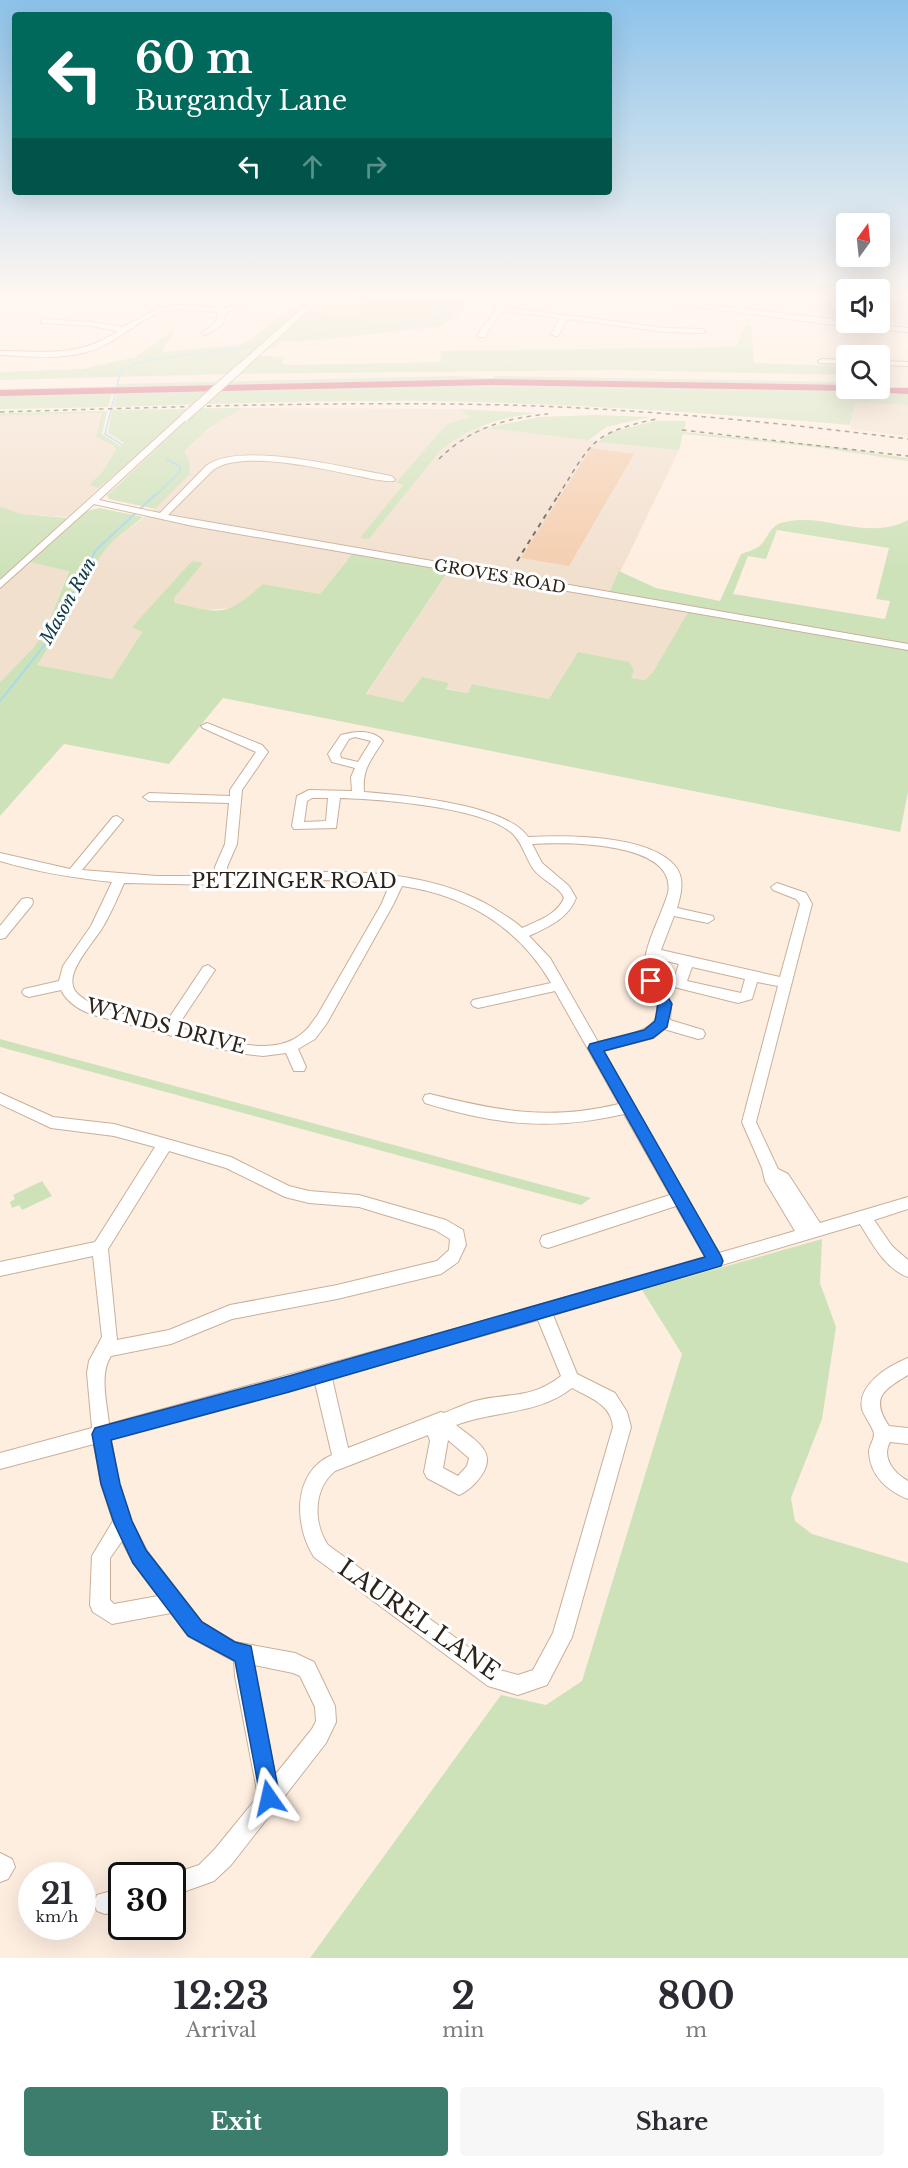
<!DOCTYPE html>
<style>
body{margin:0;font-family:"Libre Baskerville",serif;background:#f7f7f7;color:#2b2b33;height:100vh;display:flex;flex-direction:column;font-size:22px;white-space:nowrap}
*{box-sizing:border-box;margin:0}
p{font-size:20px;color:#7c7c81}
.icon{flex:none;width:33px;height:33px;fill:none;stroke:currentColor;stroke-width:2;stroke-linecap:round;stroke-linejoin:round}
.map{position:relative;height:1958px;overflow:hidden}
.panel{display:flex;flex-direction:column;background:#fff;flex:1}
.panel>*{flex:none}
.hud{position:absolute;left:12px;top:12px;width:600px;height:183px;border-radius:6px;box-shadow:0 6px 24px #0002;background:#00695c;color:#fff;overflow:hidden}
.needle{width:39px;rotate:15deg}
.buttons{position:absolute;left:836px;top:213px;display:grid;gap:12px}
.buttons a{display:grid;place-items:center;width:54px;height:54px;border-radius:6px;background:#fff;box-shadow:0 6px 24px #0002;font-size:30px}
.speed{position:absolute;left:18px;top:1862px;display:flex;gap:12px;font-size:30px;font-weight:700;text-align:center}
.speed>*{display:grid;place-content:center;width:78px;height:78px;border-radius:50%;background:#fff;box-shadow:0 6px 24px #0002;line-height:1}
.speed small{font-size:15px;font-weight:400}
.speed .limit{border:3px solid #111;border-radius:9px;background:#fff;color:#111}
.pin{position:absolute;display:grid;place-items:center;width:51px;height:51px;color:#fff;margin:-26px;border:3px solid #fff;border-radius:50%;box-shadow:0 2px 6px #0007}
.me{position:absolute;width:66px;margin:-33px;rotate:349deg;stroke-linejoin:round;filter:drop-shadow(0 0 4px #0008)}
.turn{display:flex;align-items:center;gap:21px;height:126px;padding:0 24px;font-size:27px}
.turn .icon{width:78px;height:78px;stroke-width:2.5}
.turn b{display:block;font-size:42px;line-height:51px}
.lanes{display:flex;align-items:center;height:57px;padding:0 24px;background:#0003;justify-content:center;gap:30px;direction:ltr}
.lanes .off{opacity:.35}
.eta{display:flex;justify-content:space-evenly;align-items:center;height:102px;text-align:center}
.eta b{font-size:36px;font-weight:800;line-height:42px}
.button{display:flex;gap:12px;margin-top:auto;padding:12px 24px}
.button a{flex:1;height:69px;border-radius:6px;background:#3d7d6d;color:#fff;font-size:24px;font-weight:800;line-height:69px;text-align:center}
.button a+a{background:#f7f7f7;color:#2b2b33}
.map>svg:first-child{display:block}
</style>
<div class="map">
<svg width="908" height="1958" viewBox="0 0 908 1958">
<rect width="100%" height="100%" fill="#feeee0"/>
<path fill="#f2e0cf" d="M 858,403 L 908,405 L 908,436 L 850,429 L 855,405 Z
M 240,408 L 459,409 L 472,417 L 397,483 L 403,484 L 369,539 L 441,450 L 454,439 L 478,427 L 679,450 L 610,593 L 691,607 L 653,672 L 645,680 L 630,678 L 549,699 L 472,684 L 468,693 L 445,688 L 448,683 L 404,702 L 366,695 L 447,573 L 346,561 L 320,594 L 263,584 L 235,608 L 206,610 L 175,603 L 174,598 L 202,563 L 133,627 L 142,632 L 112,679 L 36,665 L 102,554 L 114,540 L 155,509 L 184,452 L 198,436 L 211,429 L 217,420 L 241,410 Z
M 102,413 L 97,437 L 114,446 L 116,450 L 102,472 L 90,485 L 99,488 L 68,517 L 21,514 L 0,506 L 0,416 Z
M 29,562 L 69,570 L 46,629 L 34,647 L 0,682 L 0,588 Z"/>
<path fill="#cee2ba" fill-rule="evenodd" d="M 331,296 L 470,296 L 458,316 L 438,327 L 298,342 L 282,341 L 274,348 L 268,348 L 308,310 L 352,316 L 366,302 Z
M 291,307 L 301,308 L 228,374 L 0,380 L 0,372 L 83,369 L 136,357 L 172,331 L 174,332 L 163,350 L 164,352 L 239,345 L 250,340 Z
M 746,325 L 751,326 L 754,363 L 846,366 L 846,375 L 614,370 L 239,374 L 259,356 L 285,357 L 282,363 L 290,365 L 441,362 L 440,351 L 736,347 Z
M 455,376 L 486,378 L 118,387 L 118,384 Z
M 495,376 L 846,382 L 846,385 L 496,379 L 493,378 Z
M 428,386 L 746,388 L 908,394 L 908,405 L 858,403 L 855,405 L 850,425 C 710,413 569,403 428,401 C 323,400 218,404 113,407 L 117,394 Z
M 112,394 L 108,407 L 0,409 L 0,396 Z
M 200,408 L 240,408 L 241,410 C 218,420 201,433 184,452 L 189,460 L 190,474 L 155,509 L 109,499 L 107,495 L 114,489 Z
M 189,409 L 99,488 L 89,485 L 102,472 L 116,450 L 114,446 L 96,437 L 102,413 L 0,416 L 0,413 L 107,411 L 102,434 L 120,446 L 124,443 L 108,433 L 112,410 Z
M 459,409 L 535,413 C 500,418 468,427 441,450 L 369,539 L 360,538 L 403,485 L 396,483 L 447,424 L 471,417 Z
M 595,415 L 650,417 L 606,427 L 589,440 L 486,428 L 539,417 Z
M 655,421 L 686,421 L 684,432 L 828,446 L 908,458 L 908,461 L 814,447 L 683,434 L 679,450 L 598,442 L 611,432 Z
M 0,506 L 21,514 L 68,518 L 0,580 Z
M 99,508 L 143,517 L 114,540 L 102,554 L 84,584 L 64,623 L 37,665 L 112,679 L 142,632 L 132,627 L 192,561 L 203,563 L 174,598 L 175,603 C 223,614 225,617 263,584 L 320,594 L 353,553 L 444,569 L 447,573 L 366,694 L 403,702 L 422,677 L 449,683 L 446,689 L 468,693 L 472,684 L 549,699 L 578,652 L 629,662 L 634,670 L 631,678 L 645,680 L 653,672 L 688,612 L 908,650 L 908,792 L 900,832 L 223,698 L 169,764 L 64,744 L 0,816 L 0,682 L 34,647 L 46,629 L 69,571 L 29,562 L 87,511 Z
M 908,520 L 908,644 L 609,593 L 619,571 L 656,588 L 720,601 L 741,554 C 746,552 754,550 758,547 C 769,539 768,526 784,522 C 827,512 865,542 908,520 ZM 777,530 L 889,548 L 876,599 L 890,601 L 885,619 L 733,594 L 748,556 L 766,559 Z
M 0,1039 L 591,1198 L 581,1205 L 0,1047 Z
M 42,1181 L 52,1196 L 22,1210 L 19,1205 L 12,1208 L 10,1202 L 15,1199 L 13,1195 Z
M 822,1239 L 820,1283 L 836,1327 L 822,1419 L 791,1498 L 795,1521 L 812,1534 L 908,1563 L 908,1958 L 310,1958 L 501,1695 L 546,1705 L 582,1681 L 682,1354 L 642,1290 Z"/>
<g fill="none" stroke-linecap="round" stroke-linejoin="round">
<path stroke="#a5d9ec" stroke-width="1.5" d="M 291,339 L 433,320 L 451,314 L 465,296
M 121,444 L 105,434 L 121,370 L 148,360 L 250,347
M 155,496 L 180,472 L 180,467 L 167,459"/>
<path stroke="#a5d9ec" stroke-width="2" d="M 0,701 L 47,642 L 96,550 L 156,494"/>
</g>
<path fill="#f4ceaf" d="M 591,448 L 634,454 L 569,566 L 521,558 Z"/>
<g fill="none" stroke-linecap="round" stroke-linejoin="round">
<defs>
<path id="minor" d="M 91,296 L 144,300 L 164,307 L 178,305 L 223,308 L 242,303 L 253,296 L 261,296 L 247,306 L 226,312 L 222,325 L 206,335 L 202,333 L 216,322 L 218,312 C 198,312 178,306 159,313 C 132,323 115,345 87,352 C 59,360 29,356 0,355 L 0,351 C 46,351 78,358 118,331 L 92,326 L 44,323 L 41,323 L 41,319 L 92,322 L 123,327 L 157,309 L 143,304 Z
M 316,296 L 324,296 L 243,370 L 237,370 L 237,366 Z
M 506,296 L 513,296 L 505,307 L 665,328 L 702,329 L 706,331 L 702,333 L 665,332 L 567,319 L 558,336 L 555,336 L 551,334 L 560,318 L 502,311 L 484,337 L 478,337 L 477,335 L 496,310 L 494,308 Z
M 614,296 L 633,296 L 833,319 L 835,312 L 834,307 L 809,296 L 818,296 L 840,304 L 843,312 L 840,320 L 846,321 L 846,322 L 908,328 L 908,332 L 835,325 Z
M 890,296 L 898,296 L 908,302 L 908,307 Z
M 822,359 L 846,360 L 846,364 L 819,363 L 818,361 Z
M 879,361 L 908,362 L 908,366 L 879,365 Z
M 182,415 L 189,417 L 99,500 L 160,513 L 206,466 C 240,440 349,469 391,476 L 395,479 L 394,481 C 383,482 369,478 358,476 C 324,469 240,449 213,470 L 168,515 L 908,644 L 908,650 L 193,526 L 94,504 L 0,588 L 0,580 Z
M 207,723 L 262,745 L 268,752 L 242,790 L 237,844 L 227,867 L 227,876 C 314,872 414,861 492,907 C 502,914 513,919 522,928 C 537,921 557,915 564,898 L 562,894 C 554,884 542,880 534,870 C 526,859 523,844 513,834 C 485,807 379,799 340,798 L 336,828 L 294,829 L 292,826 L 297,796 L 309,790 L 352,791 L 351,777 L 355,768 L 332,762 L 328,754 L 341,735 C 354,731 373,729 383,741 C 371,760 362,769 364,792 C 402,795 506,804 528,837 C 566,835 650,834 676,867 C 685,879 681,895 677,908 L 713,916 L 714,919 L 708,923 L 674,916 L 661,950 L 780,977 L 800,904 L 796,899 L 773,890 L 771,887 L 777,883 L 806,893 L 812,904 L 756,1122 L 778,1169 L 788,1174 L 820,1223 L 908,1197 L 908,1209 L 874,1220 L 892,1246 L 908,1260 L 908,1277 C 885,1269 872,1243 860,1224 L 553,1315 L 577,1374 L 615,1393 L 627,1412 L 631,1427 L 572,1637 L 547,1685 L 518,1695 L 488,1686 L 314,1557 C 294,1526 292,1472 332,1455 L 315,1383 L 111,1439 L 119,1484 L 131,1520 L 147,1551 L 202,1622 L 235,1642 L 295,1653 L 314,1662 L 335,1706 L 336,1722 L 326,1743 L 231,1865 L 214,1881 L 172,1896 L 172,1875 L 170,1875 L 199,1865 L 215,1849 L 258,1796 L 235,1676 L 234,1661 L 188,1636 L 171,1613 L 112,1624 L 93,1612 L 90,1605 L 92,1556 L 113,1521 L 101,1484 L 94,1444 L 0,1469 L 0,1453 L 92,1428 L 87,1373 L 89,1361 L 102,1337 L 93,1256 L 0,1276 L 0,1262 L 95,1242 L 155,1147 L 114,1136 L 51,1128 L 0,1104 L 0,1093 L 53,1117 L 114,1124 L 231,1157 L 289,1186 L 309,1191 L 359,1195 L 446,1220 L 463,1230 L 466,1245 L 458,1262 L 441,1274 L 337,1299 L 232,1319 L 171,1344 L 111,1356 C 99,1374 107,1403 109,1424 L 455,1329 L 705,1257 L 676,1206 L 548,1248 L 542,1246 L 540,1241 L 542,1236 L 670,1195 L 624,1114 C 552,1131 495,1125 425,1103 L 423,1099 L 425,1095 L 430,1094 C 499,1111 548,1121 619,1104 L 555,991 L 478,1008 L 473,1006 L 471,1003 L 473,1000 L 551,983 C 519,927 465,895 402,886 L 393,905 L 327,1023 L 315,1039 L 298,1049 L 306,1067 L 304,1071 L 294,1071 L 286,1053 L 263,1056 L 237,1053 L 97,1016 C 83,1012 68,1004 61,990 L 29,997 L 24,995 L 22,992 L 24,989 L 59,981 L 63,966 L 91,926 L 112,882 C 74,878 37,872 0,861 L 0,853 L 70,869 L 113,817 L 117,816 L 123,820 L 82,870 L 157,876 L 214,876 L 215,867 L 225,844 L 229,803 L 149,801 L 143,797 L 149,793 L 230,796 L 230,790 L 256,752 L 203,728 L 201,726 ZM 355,737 L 371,741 L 358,762 L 341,758 L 340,754 L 349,739 ZM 312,798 L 328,798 L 326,821 L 304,822 L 307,801 ZM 532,844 C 564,842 678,841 668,893 C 661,917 646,941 644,966 C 642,981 649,989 655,1001 C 670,1032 617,1037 598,1042 L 550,958 L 529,936 C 548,927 568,919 576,898 L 569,886 L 542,863 ZM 327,880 L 390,884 L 381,905 L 317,1016 C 313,1020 310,1027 305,1031 C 273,1062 214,1037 177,1027 L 215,970 L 208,965 L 203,967 L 165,1024 C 144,1019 122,1015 102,1007 C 92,1004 75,996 73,986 C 68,968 96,940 104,925 C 112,911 118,897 124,883 L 220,885 ZM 658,959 L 679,964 L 672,984 L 674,987 L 738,1003 L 752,999 L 757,982 L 778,986 L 742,1122 L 762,1168 L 765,1181 L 795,1231 L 719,1253 L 603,1051 L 653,1038 L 664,1029 L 698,1039 L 703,1038 L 705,1034 L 703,1030 L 670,1020 L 671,1006 L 657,977 ZM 692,967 L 745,979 L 741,993 L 687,981 ZM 169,1151 L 226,1168 L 285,1197 L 309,1203 L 359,1207 L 435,1230 L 450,1239 L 449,1250 L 437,1261 L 337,1285 L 230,1305 L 169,1330 L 117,1340 L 108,1249 ZM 538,1320 L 561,1376 C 530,1400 510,1392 475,1401 C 465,1404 454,1409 444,1413 L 441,1412 L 348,1448 L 332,1378 ZM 572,1388 C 590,1398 611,1404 613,1427 L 553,1633 L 533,1670 L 518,1675 L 500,1670 L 328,1545 C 313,1523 313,1489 335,1471 L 428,1435 L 430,1441 L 424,1472 L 427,1478 L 459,1495 C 473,1489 495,1466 484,1450 C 478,1440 464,1432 456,1425 C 495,1410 538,1415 572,1388 ZM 448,1440 L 469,1458 L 467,1466 L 458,1476 L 443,1468 ZM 122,1541 L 133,1563 L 158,1596 L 114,1604 L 110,1600 L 110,1558 ZM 254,1665 L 293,1673 L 300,1676 L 315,1707 L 316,1721 L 312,1729 L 275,1775 Z
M 27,898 L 32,899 L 33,902 L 32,905 L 5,938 L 0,939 L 0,926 L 22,899 Z
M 908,1358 L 908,1375 C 883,1390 870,1398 889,1426 L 908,1428 L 908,1444 L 890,1442 C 881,1458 894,1473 908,1481 L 908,1499 C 888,1491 870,1476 869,1452 C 869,1446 874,1440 874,1434 C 874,1429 864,1416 862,1409 C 857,1385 888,1366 908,1358 Z
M 0,1853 L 12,1859 L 15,1867 L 8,1879 L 0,1882 Z
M 122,1888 L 122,1910 L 105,1914 L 97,1911 L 94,1903 L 97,1895 Z"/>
<path id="highway" d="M 491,379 L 846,385 L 846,388 L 908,388 L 908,394 L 849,391 L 491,385 L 0,396 L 0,390 Z"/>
</defs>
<use href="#minor" stroke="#c9af99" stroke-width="2"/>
<use href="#highway" stroke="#d9d7d6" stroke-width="2"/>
<use href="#minor" fill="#fff" fill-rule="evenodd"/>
<use href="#highway" fill="#d4677b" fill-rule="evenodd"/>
<path stroke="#6a5e53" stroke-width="1.5" stroke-dasharray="4.5 4.5" stroke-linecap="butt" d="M 0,412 C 169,407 338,401 507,405 C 641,409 775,422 908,439
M 682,430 L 908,456
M 439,459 C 470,428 506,418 548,414
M 558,496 C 592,442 591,433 656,419"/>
<path stroke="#6a5e53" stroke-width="2" stroke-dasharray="5 5" stroke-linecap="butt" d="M 517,561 L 559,494"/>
<defs>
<path id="minor-bridge" d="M 185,417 L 240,368"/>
</defs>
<use href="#minor-bridge" stroke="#c9af99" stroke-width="10" stroke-linecap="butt"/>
<use href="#minor-bridge" stroke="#fff" stroke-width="8"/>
</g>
<linearGradient id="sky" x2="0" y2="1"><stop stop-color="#8dc3ea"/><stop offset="0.52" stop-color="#fff7f1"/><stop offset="1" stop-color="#fff7f1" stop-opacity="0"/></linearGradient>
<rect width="908" height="570" fill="url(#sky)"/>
<path fill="#1a73e8" stroke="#114b97" stroke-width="1.5" d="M 651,976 L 656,977 L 672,1004 L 667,1027 L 653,1038 L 604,1051 L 721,1256 L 723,1261 L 721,1266 L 289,1392 L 111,1440 L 120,1484 L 132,1521 L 146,1550 L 202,1622 L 235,1642 L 251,1646 L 280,1798 L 277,1806 L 269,1809 L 262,1806 L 235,1661 L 188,1636 L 133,1563 L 114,1523 L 101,1484 L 92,1434 L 95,1428 L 289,1376 L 705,1257 L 588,1048 L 590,1044 L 644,1030 L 655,1021 L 658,1004 L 645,981 Z"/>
<g text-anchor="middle" stroke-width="6" stroke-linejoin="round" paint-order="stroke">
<g font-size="16" fill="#2d231a" stroke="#fefefe">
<text transform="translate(500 576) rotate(10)" y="6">GROVES ROAD</text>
</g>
<g font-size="18" font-style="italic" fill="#0c3a49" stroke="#fefefe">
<text transform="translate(68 601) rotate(-61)" y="6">Mason Run</text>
</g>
<g font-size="20" fill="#2d231a" stroke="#fefefe">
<text x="294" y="888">PETZINGER ROAD</text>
<text transform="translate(166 1026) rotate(15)" y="7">WYNDS DRIVE</text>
</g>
<g font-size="24" fill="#2d231a" stroke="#fefefe">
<text transform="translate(419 1620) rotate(35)" y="8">LAUREL LANE</text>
</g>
</g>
</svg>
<div class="buttons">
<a><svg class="needle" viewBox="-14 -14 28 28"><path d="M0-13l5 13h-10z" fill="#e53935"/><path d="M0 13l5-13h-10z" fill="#7c7c81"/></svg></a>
<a><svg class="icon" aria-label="sound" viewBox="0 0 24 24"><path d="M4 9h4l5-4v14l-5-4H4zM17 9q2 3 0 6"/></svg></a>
<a><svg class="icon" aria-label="search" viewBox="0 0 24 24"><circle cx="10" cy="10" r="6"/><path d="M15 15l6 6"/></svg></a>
</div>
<div class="speed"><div>21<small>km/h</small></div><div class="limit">30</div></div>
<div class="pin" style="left:651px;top:981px;background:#d93025"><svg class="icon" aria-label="arrive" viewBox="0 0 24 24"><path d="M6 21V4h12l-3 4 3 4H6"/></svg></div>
<svg class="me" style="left:269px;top:1798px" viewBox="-20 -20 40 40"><path d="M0-17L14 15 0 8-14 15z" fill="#1a73e8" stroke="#fff" stroke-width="4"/></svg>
<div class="hud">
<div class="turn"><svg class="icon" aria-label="left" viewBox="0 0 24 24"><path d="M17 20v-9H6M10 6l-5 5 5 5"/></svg><div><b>60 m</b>Burgandy Lane</div></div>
<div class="lanes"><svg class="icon" aria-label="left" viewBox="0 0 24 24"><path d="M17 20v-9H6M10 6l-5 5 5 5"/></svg><svg class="icon off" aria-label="ahead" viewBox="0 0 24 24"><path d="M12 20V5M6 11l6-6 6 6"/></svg><svg class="icon off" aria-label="right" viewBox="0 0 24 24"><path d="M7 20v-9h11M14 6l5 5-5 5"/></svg></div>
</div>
</div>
<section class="panel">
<div class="eta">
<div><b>12:23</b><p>Arrival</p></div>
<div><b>2</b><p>min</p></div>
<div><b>800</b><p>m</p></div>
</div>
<div class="button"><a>Exit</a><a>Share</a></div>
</section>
